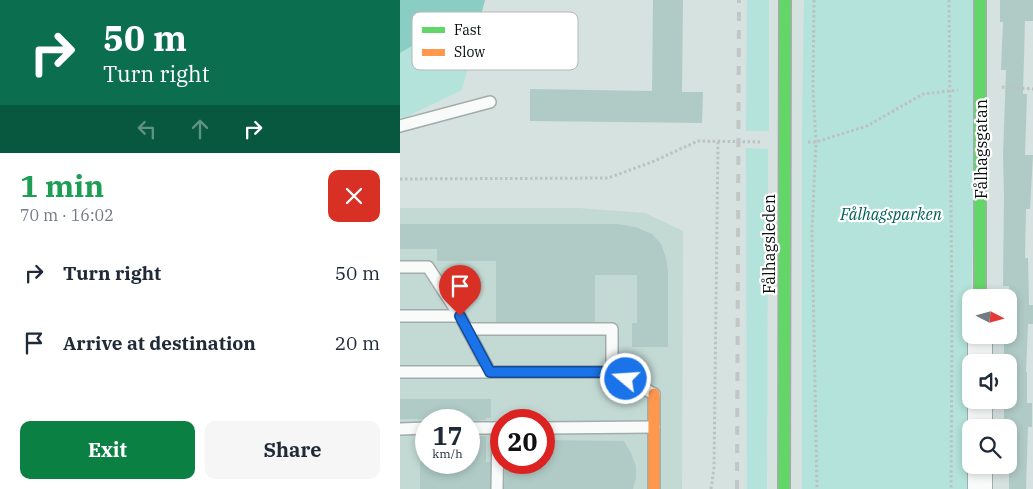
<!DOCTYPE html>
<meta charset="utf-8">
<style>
body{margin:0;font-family:"IBM Plex Serif",serif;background:#f6f6f7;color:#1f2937;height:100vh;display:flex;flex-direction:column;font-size:19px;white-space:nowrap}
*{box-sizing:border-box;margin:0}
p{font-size:16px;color:#747a83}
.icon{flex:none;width:28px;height:28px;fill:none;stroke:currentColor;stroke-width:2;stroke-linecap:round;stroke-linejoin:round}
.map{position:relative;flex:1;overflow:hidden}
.details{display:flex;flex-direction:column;background:#fff;width:400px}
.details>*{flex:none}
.hud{background:#0b6e4f;color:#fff;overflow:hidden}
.needle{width:32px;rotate:96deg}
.buttons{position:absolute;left:562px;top:289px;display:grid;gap:10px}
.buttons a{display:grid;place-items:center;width:55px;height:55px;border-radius:10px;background:#fff;box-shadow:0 2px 8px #0003;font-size:25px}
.speed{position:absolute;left:15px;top:409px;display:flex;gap:10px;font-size:25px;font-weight:700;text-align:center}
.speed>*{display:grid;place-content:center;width:65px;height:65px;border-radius:50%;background:#fff;box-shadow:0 2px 8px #0003;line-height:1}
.speed small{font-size:12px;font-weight:400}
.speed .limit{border:8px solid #d22;background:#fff;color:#111}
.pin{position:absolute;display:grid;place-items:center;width:42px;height:42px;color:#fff;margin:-51px -21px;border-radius:50% 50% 50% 0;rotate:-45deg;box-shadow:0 0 5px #0007}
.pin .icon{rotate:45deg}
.me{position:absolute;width:55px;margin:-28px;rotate:288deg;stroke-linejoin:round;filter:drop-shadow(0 0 4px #0008)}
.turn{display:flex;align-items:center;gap:18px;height:105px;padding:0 20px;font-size:22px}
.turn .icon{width:65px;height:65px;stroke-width:2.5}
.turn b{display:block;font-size:35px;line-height:42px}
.lanes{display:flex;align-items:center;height:48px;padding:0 20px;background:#0003;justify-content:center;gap:25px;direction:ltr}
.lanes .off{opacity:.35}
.round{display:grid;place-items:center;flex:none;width:52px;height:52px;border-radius:10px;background:#f6f6f7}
.summary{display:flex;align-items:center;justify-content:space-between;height:85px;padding:0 20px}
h1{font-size:30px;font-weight:700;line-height:38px;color:#1e9e55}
.cta{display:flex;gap:10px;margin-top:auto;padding:10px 20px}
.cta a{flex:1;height:58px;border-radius:10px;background:#0b8043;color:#fff;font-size:20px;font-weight:700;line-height:58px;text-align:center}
.cta a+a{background:#f6f6f7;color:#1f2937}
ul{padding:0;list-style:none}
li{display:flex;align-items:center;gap:15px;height:70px;padding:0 20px}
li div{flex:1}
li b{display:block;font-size:19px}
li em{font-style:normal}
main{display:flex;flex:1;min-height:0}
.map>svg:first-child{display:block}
</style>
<main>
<section class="details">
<div class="hud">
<div class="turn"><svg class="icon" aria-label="right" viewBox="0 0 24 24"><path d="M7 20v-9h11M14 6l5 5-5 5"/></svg><div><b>50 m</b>Turn right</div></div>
<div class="lanes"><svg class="icon off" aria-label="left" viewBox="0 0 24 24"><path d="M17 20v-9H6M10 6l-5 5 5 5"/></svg><svg class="icon off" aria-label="ahead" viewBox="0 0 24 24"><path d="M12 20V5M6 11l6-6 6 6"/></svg><svg class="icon" aria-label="right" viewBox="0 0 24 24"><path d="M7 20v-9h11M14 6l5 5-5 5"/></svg></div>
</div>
<div class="summary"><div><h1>1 min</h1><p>70 m · 16:02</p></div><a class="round" style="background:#d93025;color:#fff"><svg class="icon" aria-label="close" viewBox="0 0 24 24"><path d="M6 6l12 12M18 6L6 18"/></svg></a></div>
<ul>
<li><svg class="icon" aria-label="right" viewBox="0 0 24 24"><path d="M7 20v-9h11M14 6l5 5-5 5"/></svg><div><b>Turn right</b></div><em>50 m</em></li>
<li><svg class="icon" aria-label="arrive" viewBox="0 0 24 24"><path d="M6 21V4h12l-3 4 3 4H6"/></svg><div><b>Arrive at destination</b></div><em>20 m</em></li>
</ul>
<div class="cta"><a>Exit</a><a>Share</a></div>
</section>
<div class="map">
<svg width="633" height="489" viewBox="0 0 633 489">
<rect width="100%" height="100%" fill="#d5e2df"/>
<path fill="#c2d9d4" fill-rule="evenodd" d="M 0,208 L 178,208 L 245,213 L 283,231 L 282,489 L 0,489 ZM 26,420 L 69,420 L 69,462 L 26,462 ZM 101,420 L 144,420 L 144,462 L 101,462 Z"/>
<path fill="#b3e3da" d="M 347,0 L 369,0 L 369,131 L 346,131 Z
M 404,0 L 580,0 L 571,298 L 571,465 L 580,489 L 402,489 L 402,130 Z
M 78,27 L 62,90 L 8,116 L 0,118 L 0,53 L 19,42 L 54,48 Z
M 346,148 L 368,149 L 367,489 L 347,489 Z"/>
<path fill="#8acdc2" d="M 0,0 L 85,0 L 78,27 L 54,48 L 19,42 L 0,53 Z"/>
<path fill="#b0cbc6" d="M 253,0 L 283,0 L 282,92 L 303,92 L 302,123 L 130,121 L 130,89 L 252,91 Z
M 600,0 L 633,0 L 633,21 L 625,21 L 623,94 L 627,94 L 625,155 L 633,155 L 630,209 L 626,209 L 625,258 L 628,258 L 629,305 L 633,305 L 633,324 L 628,324 L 626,372 L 627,372 L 627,403 L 632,403 L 632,427 L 628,427 L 626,489 L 609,489 L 609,428 L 604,428 L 604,400 L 609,400 L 609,354 L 604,354 L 604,335 L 609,335 L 609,286 L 603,286 L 604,195 L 603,156 L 606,70 L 601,70 L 603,22 L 600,22 Z
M 0,224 L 218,224 L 235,227 L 252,234 L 261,244 L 266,258 L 268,271 L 268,347 L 232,347 L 232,323 L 237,323 L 237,275 L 195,275 L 195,322 L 96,322 L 96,261 L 37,261 L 37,249 L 0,249 Z
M 0,399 L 91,399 L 91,418 L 86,418 L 86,420 L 69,421 L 69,419 L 0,419 Z
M 69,436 L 86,436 L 86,462 L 90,462 L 90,489 L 20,489 L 20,462 L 69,462 Z
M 144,440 L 224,441 L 231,453 L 236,466 L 236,478 L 233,489 L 104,489 L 105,462 L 144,462 Z"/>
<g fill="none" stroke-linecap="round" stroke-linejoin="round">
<defs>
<path id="lane" d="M 0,126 L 90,102
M 0,267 L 28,267 L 60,316
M 0,316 L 60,316 L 90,372
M 67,329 L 212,329 L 212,372
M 0,372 L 212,372 L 254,394
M 69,428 L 101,428
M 144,428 L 254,427
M 0,429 L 26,428
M 97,489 L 98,428"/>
<path id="street" d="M 580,362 L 580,335
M 580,428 L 580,400
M 580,489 L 580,465"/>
<path id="fast" d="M 580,0 L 580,298
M 384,489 L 385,0"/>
<path id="slow" d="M 254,394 L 254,489"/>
</defs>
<use href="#lane" stroke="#a2acaa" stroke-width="14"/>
<use href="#street" stroke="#a2acaa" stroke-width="26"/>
<use href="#fast" stroke="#a2acaa" stroke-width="14"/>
<use href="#slow" stroke="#a2acaa" stroke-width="14"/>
<path stroke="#bcc2c0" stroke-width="3" stroke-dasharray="2.5 2.5" stroke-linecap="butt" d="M 414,0 L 413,89 L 416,142 L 412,230 L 417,489
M 549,0 L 552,320 L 551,489
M 602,87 L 633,89
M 408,142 L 416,142 L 467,126 L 523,94 L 558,90
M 0,179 L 208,178 L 252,162 L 298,141 L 362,142
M 311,489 L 314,468 L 318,142"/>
<use href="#lane" stroke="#f9fbfa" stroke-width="11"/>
<use href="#street" stroke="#f9fbfa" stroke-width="24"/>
<use href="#fast" stroke="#63d668" stroke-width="11"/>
<use href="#slow" stroke="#ff974d" stroke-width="11"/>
<path stroke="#c2c6c6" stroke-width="4" stroke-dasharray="9 9" stroke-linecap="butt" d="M 337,489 L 339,0"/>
</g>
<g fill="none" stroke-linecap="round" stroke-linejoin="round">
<defs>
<path id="route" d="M 60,316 L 90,372 L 212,372 L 226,379"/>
</defs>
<use href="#route" stroke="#114b97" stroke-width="12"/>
<use href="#route" stroke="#1a73e8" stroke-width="9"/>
</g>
<g text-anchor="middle" stroke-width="4.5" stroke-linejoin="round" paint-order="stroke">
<g font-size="16" fill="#070e0d" stroke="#fff">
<text transform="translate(581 149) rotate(-90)" y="6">Fålhagsgatan</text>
<text transform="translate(369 244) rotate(-90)" y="6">Fålhagsleden</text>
</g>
<g font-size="16" font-style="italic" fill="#006257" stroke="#fff">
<text x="491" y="220">Fålhagsparken</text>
</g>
</g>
<rect x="12" y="12" width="166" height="58" rx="8" fill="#fff" stroke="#b5b7b6" stroke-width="1"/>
<rect x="22" y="27" width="23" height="6" fill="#63d668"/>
<rect x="22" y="49" width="23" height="7" fill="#ff974d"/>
<g font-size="14" fill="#070e0d">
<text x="54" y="35">Fast</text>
<text x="54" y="57">Slow</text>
</g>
</svg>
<div class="buttons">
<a><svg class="needle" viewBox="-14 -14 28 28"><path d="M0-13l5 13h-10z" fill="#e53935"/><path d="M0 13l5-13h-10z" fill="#747a83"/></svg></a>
<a><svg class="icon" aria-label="sound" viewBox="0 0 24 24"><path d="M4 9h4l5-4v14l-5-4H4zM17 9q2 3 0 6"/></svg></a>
<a><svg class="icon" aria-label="search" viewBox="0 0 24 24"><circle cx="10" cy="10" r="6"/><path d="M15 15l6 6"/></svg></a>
</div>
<div class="speed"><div>17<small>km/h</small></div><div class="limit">20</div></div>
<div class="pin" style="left:60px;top:316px;background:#d93025"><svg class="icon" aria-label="arrive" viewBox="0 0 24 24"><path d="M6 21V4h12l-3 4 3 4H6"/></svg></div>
<svg class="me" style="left:226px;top:379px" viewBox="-20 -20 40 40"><circle r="17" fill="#1a73e8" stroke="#fff" stroke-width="3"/><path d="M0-11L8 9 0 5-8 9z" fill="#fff"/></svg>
</div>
</main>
